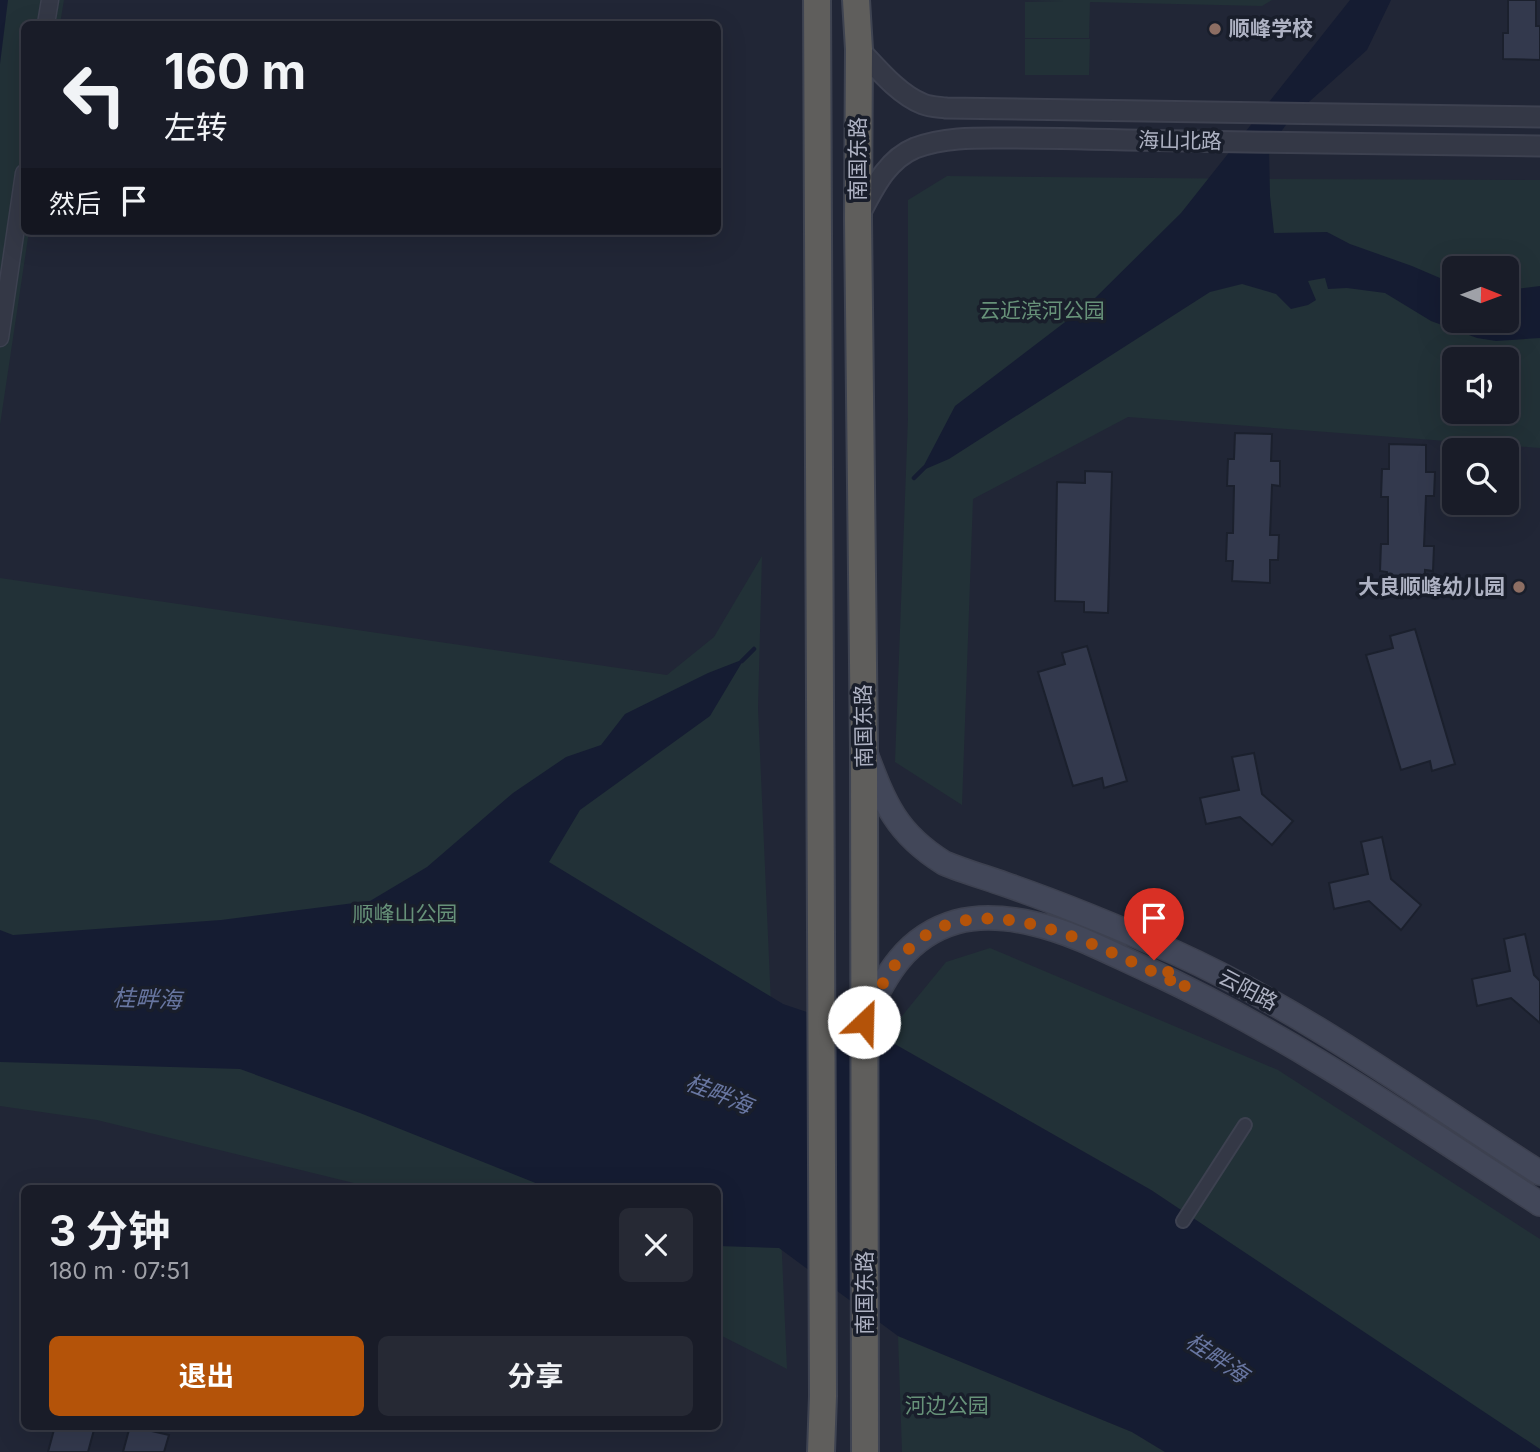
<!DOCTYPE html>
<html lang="zh">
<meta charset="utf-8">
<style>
body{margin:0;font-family:Inter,"Noto Sans SC",sans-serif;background:#262934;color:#f1f3f6;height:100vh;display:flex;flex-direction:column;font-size:26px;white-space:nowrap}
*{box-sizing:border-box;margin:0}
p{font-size:23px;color:#9fa1a8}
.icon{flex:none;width:38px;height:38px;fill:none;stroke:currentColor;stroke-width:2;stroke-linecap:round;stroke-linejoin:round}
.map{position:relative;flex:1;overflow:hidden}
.drawer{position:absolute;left:21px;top:1185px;width:700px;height:245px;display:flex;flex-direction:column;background:#191c28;border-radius:10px;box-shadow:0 7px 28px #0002,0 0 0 2px #373a45}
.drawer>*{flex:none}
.hud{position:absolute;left:21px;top:21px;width:700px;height:214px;border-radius:10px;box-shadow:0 7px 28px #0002,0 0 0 2px #373a45;background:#191c28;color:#f1f3f6;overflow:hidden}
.needle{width:46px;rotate:91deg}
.tools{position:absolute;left:1442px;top:256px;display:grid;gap:14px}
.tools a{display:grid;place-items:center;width:77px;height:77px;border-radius:10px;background:#191c28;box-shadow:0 7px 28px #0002,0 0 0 2px #373a45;font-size:35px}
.pin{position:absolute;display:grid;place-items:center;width:60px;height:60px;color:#fff;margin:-72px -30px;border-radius:50% 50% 50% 0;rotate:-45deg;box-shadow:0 0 7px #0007}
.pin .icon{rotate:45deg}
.me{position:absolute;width:77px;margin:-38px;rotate:24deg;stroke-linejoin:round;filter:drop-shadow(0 0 5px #0008)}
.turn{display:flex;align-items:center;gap:24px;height:147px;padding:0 28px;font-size:32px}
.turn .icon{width:91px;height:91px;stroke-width:2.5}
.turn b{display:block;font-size:49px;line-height:60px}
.then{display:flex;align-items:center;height:66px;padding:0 28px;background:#0003;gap:14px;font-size:26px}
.round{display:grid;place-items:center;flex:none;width:74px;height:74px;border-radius:10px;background:#262934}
.headline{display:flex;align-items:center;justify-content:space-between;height:119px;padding:0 28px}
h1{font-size:42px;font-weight:700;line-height:52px}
.action{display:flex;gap:14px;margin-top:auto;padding:14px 28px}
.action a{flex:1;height:80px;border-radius:10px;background:#b45309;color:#fff;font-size:28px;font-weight:700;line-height:80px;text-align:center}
.action a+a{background:#262934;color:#f1f3f6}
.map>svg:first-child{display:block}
</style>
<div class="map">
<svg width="1540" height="1452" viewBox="0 0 1540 1452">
<rect width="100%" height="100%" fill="#212636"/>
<path fill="#223137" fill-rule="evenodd" d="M 0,0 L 64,0 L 60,24 L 24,24 L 24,231 L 29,231 L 0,425 Z
M 1022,0 L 1272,0 L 1262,6 L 1090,2 L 1089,38 L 1025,38 L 1025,2 L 1063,1 Z
M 1025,39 L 1090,39 L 1089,75 L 1025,75 Z
M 947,176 L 1266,179 L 1540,180 L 1540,448 L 1128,417 L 973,499 L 962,805 L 895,762 L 908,418 L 908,200 ZM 1454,268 L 1507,268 L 1507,320 L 1454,320 ZM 1454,359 L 1507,359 L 1507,411 L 1454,411 Z
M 762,556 L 758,708 L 787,1369 L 718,1334 L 718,1188 L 374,1188 L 97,1120 L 0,1106 L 0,578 L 667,675 L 714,637 Z
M 990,948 L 1278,1070 L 1540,1239 L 1540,1452 L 1151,1190 L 884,1038 L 946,962 Z
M 898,1336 L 1132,1432 L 1165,1452 L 902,1452 Z"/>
<path fill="#151c32" d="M 0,0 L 8,0 L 0,64 Z
M 1350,0 L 1391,0 L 1367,50 L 1291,118 L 1269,148 L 1270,196 L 1274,233 L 1327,232 L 1350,244 L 1412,266 L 1454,284 L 1454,320 L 1507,320 L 1507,290 L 1540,286 L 1540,338 L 1496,341 L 1477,338 L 1431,321 L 1385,293 L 1347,288 L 1328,289 L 1325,278 L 1308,281 L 1316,300 L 1308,305 L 1291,309 L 1276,294 L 1242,284 L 1210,292 L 949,459 L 921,471 L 955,406 L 1090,303 L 1181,213 Z
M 744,659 L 710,716 L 580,810 L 549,862 L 783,1004 L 884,1038 L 1151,1190 L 1540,1449 L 1540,1452 L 1165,1452 L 1132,1432 L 898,1336 L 779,1248 L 718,1246 L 718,1188 L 548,1188 L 360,1113 L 240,1069 L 0,1062 L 0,930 L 13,935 L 221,920 L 370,901 L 427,867 L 513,793 L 566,757 L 601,745 L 625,714 L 708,673 Z"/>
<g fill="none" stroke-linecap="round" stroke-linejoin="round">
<path stroke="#151c32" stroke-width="4.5" d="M 914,478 L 924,468
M 742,661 L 754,649"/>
</g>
<path fill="#33394d" stroke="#1b202d" stroke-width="2" d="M 1508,0 L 1536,0 L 1536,26 L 1540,26 L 1540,60 L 1503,59 L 1503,33 L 1508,33 Z
M 1235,433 L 1272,434 L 1271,461 L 1280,461 L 1280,486 L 1272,485 L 1270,535 L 1279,535 L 1278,560 L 1270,560 L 1270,583 L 1232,581 L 1233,561 L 1226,561 L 1227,533 L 1233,533 L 1234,486 L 1227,486 L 1228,459 L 1234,459 Z
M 1389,444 L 1426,445 L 1426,472 L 1435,472 L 1434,496 L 1426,496 L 1424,546 L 1434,546 L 1433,571 L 1425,570 L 1424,593 L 1387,592 L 1387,572 L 1380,571 L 1381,544 L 1388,544 L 1388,497 L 1381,497 L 1382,469 L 1389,469 Z
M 1085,471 L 1112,472 L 1108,613 L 1084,612 L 1084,602 L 1055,601 L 1057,482 L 1085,483 Z
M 1415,629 L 1455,764 L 1432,771 L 1430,761 L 1401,770 L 1366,655 L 1393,648 L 1390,636 Z
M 1087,646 L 1127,781 L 1104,788 L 1102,778 L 1073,786 L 1038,672 L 1065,664 L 1062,653 Z
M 1254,753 L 1262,794 L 1293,821 L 1272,845 L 1240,817 L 1206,824 L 1200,798 L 1239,790 L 1232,757 Z
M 1382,837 L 1391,879 L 1421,905 L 1401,930 L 1369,901 L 1334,909 L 1329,883 L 1368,874 L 1361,842 Z
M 1525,934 L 1534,975 L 1540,981 L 1540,1023 L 1511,998 L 1477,1006 L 1472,979 L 1510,971 L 1504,939 Z
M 55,1426 L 95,1426 L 88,1452 L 48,1452 Z
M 130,1426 L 169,1435 L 164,1452 L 123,1452 Z"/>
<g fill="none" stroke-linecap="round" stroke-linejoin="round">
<defs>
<path id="pedestrian" d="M 1183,1221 L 1245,1125"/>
<path id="minor" d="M 46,24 L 50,0
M 0,338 L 24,173"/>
<path id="tertiary" d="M 859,49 C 876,67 899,95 923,104 C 930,107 939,107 946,108 L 1540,117
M 859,216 C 873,190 886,160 915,148 C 947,136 981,138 1015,138 C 1052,138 1089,139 1126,140 C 1264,142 1402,145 1540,146"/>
<path id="secondary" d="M 866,754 C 885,804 896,833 944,863 C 963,871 984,877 1004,884 C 1062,904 1120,928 1176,953 C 1306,1012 1421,1097 1540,1173
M 865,1019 C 885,975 907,936 956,922 C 981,915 1010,918 1035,924 C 1074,933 1112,954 1148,970 C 1287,1034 1413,1121 1540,1204"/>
<path id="trunk" d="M 817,0 L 823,1396 L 821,1452
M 856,0 L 859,49 L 858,219 L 864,751 L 865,1452"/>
</defs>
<use href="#pedestrian" stroke="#3d4150" stroke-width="16"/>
<use href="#minor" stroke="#3d4150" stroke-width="19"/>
<use href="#tertiary" stroke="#3d4150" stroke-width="23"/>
<use href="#secondary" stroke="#3d4150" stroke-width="26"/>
<use href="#trunk" stroke="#3e4351" stroke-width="30"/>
<use href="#pedestrian" stroke="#343846" stroke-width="12"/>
<use href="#minor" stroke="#343846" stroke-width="16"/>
<use href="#tertiary" stroke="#343846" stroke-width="19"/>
<use href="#secondary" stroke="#424759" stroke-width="23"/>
<use href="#trunk" stroke="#5f5e5c" stroke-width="26"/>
</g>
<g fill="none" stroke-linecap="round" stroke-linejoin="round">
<path stroke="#b45309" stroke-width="12" stroke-dasharray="0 21.6" d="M 864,1022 C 875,997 886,973 905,953 C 977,873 1110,953 1187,988 L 1154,960"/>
</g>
<g fill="#8d6e63" stroke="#191e2b" stroke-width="2.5">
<circle cx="1215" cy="29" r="7"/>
<circle cx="1519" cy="587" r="7"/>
</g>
<g text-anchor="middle" stroke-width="7" stroke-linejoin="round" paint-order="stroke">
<g font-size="21" font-weight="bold" fill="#aeb2c3" stroke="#191e2b" text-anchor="start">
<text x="1229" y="36">顺峰学校</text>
<text x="1505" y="594" text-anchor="end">大良顺峰幼儿园</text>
</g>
<g font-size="21" fill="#aeb2c3" stroke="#191e2b">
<text transform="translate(1180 141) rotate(1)" y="7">海山北路</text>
<text transform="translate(858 159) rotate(-90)" y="7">南国东路</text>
<text transform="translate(864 726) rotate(-91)" y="7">南国东路</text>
<text transform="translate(1248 990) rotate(28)" y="7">云阳路</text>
<text transform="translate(865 1293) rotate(-90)" y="7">南国东路</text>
</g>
<g font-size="21" fill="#679279" stroke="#191e2b">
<text x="1042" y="318">云近滨河公园</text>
<text x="405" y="921">顺峰山公园</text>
<text x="947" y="1413">河边公园</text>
</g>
<g font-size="23" font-style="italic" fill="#6876a1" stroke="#191e2b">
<text transform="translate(147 999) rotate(2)" y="8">桂畔海</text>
<text transform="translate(719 1094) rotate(22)" y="8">桂畔海</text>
<text transform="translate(1217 1358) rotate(34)" y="8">桂畔海</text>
</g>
</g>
</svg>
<div class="tools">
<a><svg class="needle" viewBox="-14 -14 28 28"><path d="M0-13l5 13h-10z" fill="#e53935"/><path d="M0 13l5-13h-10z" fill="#9fa1a8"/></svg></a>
<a><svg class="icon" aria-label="sound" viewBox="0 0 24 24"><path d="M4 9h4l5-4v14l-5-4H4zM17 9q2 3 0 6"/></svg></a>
<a><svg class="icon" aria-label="search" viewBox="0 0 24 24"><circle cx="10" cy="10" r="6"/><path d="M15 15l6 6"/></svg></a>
</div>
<div class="pin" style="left:1154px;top:960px;background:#d93025"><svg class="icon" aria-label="arrive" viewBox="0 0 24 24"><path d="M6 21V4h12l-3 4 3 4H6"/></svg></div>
<svg class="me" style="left:864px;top:1022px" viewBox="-20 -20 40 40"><circle r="19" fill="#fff"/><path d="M0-13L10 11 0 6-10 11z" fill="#b45309"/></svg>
<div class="hud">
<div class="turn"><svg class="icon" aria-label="left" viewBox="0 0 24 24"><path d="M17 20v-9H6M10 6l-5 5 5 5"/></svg><div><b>160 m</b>左转</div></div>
<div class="then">然后<svg class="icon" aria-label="arrive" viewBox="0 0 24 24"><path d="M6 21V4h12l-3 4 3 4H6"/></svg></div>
</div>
<section class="drawer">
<div class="headline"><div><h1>3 分钟</h1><p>180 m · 07:51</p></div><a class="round"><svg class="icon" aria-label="close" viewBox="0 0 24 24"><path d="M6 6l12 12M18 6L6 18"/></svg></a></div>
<div class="action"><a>退出</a><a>分享</a></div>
</section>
</div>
